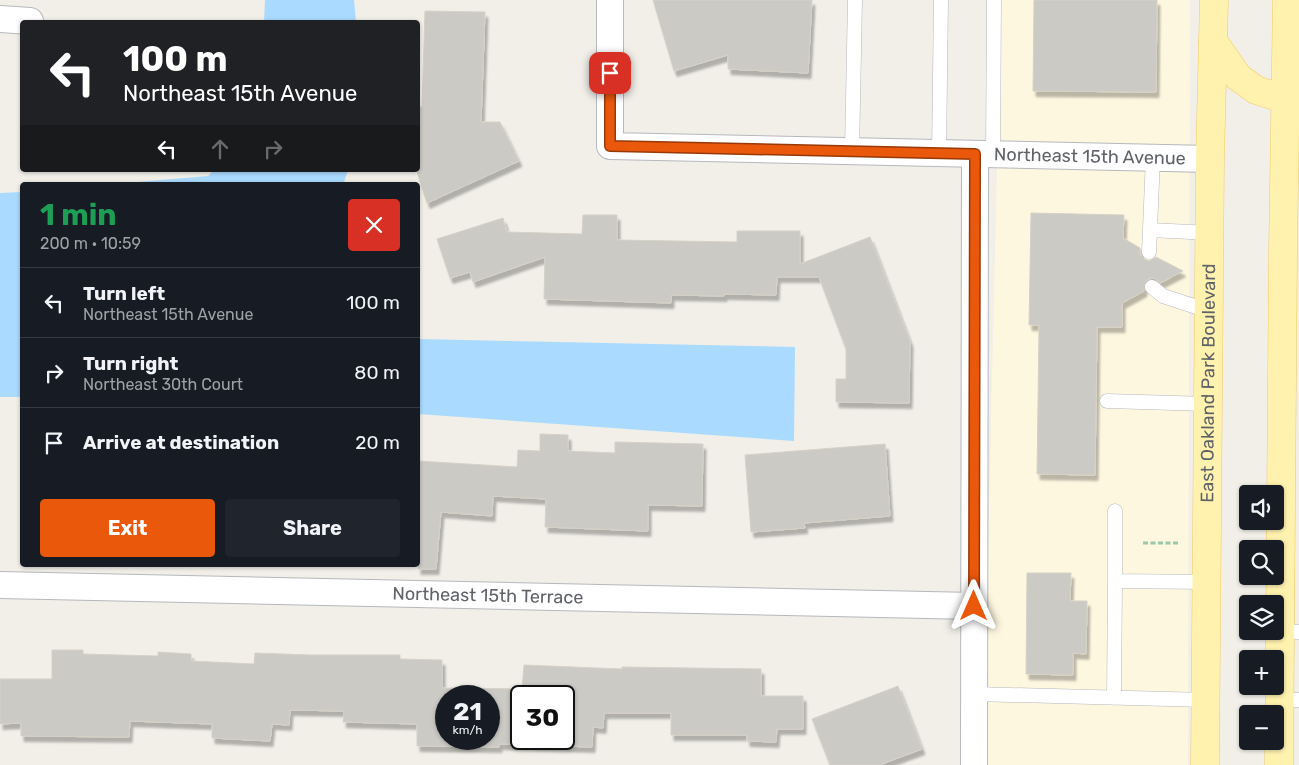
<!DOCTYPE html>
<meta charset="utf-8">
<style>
body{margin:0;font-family:Rubik,sans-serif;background:#20242c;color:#f1f3f6;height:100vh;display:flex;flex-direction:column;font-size:19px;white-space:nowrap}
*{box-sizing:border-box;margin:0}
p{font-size:16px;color:#9ea1a6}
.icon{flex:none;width:28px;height:28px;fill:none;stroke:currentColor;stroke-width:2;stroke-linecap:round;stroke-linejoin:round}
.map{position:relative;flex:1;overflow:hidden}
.details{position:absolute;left:20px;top:182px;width:400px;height:385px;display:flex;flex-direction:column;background:#171b24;border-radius:5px;box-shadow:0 1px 4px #0004}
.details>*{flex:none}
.guide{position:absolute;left:20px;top:20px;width:400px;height:152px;border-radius:5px;box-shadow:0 1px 4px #0004;background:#202124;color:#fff;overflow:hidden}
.tools{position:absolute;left:1239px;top:485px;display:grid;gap:10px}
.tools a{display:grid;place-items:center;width:45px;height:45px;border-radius:5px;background:#171b24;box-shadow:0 1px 4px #0004;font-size:25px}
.speed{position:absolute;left:435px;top:685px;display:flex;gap:10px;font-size:25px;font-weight:700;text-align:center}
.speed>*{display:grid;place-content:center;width:65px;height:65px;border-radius:50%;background:#171b24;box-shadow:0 1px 4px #0004;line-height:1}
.speed small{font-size:12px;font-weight:400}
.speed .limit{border:2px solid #111;border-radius:8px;background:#fff;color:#111}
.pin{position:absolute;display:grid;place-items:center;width:42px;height:42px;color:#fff;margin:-21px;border-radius:10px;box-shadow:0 2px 8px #0006}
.me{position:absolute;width:55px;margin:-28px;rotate:0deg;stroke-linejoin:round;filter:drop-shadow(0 0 4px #0008)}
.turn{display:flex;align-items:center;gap:18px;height:105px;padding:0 20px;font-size:22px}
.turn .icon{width:65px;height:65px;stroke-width:2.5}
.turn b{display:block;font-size:35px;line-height:42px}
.lanes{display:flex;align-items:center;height:48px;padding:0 20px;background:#0003;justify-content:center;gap:25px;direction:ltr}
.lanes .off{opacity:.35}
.round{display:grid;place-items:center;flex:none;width:52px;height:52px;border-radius:5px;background:#20242c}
.overview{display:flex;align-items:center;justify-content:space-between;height:85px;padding:0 20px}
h1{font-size:30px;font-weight:700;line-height:38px;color:#1e9e55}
.button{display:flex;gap:10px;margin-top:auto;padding:10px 20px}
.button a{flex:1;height:58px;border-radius:5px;background:#ea580c;color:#fff;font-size:20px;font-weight:700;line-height:58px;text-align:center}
.button a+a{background:#20242c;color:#f1f3f6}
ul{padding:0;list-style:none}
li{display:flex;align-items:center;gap:15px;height:70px;padding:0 20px;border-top:1px solid #363941}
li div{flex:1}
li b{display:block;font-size:19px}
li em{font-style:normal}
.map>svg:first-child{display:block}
</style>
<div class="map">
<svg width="1299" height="765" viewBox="0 0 1299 765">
<defs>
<filter id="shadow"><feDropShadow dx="3" dy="5.5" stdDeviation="1" flood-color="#0004"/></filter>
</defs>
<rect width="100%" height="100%" fill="#f1efe8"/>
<path fill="#fef7e0" d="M 1001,0 L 1190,0 L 1188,765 L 983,765 Z"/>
<path fill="#aadaff" d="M 265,0 L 354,0 L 356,22 L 264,22 Z
M 214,170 L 348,170 L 343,185 L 102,185 L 208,176 Z
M 22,192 L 22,397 L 0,397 L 0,193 Z
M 418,339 L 795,347 L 794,441 L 418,414 Z"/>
<path fill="#cccac5" stroke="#d6d1c6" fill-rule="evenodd" filter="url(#shadow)" d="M 653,0 L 812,0 L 808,73 L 728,69 L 728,55 L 674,71 Z
M 1034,0 L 1157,0 L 1156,92 L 1033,91 Z
M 425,11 L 485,12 L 481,122 L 500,122 L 519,161 L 427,203 L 417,172 L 418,107 L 422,107 Z
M 1031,213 L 1124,215 L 1123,238 L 1140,248 L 1141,256 L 1144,259 L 1149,261 L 1156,257 L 1183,271 L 1160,283 L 1154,278 L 1148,279 L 1144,285 L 1144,291 L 1122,303 L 1122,327 L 1097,327 L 1095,475 L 1037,474 L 1039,325 L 1029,325 Z
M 583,215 L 617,215 L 617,240 L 737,242 L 737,231 L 800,231 L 800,264 L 870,237 L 910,342 L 909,403 L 836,402 L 836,379 L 846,379 L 846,349 L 819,277 L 777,277 L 776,295 L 724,294 L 724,296 L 671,295 L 671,303 L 544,299 L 545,257 L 473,282 L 470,272 L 450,278 L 437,239 L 503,218 L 507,232 L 582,234 Z
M 540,434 L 568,435 L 568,451 L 615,453 L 615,442 L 703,444 L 702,506 L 648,505 L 648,531 L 545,527 L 546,499 L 493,496 L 492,516 L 441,512 L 436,569 L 418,569 L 418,461 L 517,467 L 518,450 L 540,451 Z
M 885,444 L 890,516 L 804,523 L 805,528 L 751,532 L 745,455 Z
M 1027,573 L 1071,573 L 1070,601 L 1087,601 L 1086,654 L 1073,653 L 1073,675 L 1026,674 Z
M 52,650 L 83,650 L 83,654 L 158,656 L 158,652 L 191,654 L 191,661 L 254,664 L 255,653 L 311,655 L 400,655 L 400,659 L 442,660 L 442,688 L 522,689 L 524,665 L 622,669 L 622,667 L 761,669 L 761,696 L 803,696 L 803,729 L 777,729 L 776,742 L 747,741 L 747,735 L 671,735 L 671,713 L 604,713 L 603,728 L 593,727 L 592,747 L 499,744 L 499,747 L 417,746 L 417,724 L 343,722 L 344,711 L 290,710 L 289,725 L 272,724 L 270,741 L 212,738 L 212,724 L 130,721 L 129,737 L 21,736 L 21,723 L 0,724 L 0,679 L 52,679 ZM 446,696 L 489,696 L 489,739 L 446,739 ZM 521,696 L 564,696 L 564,739 L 521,739 Z
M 898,686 L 922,749 L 879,765 L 830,765 L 812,719 Z"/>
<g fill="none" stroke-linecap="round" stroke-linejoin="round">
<defs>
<path id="service" d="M 852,152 L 855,0
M 939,154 L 941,0
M 993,155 L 994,0
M 1151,230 L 1210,233
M 1149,252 L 1153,158
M 1152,287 L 1163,296 L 1209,311
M 1107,401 L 1208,404
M 1115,511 L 1115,581
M 1280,631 L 1299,632
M 974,694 L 1206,700
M 1114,698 L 1115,581 L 1207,582
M 1279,700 L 1299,700"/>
<g id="minor">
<path id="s1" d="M 610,0 L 610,146 L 1210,159"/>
<path d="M 0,19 L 30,21"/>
<path id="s2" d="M 0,585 L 974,606"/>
<path d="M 974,765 L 975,154"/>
</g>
<g id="primary">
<path d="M 1213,41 L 1238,77 L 1256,90 L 1284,99"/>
<path id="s3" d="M 1205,765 L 1210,159 L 1214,0"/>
<path d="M 1279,765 L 1283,252 L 1287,0"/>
</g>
</defs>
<use href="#service" stroke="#b5b8bc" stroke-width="15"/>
<use href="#minor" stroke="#b5b8bc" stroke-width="28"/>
<use href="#primary" stroke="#f2c960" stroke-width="29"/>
<path stroke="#9cc7a9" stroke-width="3" stroke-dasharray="5 2.5" stroke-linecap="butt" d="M 1143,543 L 1178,543"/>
<use href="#service" stroke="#fff" stroke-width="14"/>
<use href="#minor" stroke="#fff" stroke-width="26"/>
<use href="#primary" stroke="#fff2af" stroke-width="28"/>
</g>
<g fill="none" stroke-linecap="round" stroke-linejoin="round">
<defs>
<path id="route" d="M 610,73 L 610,146 L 975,154 L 974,606"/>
</defs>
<use href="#route" stroke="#983908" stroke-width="12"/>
<use href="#route" stroke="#ea580c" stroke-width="9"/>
</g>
<g text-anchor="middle" stroke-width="5" stroke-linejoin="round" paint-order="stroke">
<g font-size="18" fill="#5f6368" stroke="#fff">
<text dy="6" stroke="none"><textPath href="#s1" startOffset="626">Northeast 15th Avenue</textPath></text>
<text dy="6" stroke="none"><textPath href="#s3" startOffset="382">East Oakland Park Boulevard</textPath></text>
<text dy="6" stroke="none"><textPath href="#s2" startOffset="488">Northeast 15th Terrace</textPath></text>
</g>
</g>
</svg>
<div class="tools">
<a><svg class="icon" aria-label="sound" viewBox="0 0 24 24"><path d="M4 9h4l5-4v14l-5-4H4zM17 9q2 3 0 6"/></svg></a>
<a><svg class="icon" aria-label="search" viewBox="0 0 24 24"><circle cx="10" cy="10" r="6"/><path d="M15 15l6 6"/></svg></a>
<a><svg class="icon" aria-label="layers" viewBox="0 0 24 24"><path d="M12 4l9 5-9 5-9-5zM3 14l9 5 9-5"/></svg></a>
<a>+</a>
<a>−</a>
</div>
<div class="speed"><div>21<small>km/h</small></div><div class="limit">30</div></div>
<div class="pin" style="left:610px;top:73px;background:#d93025"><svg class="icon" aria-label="arrive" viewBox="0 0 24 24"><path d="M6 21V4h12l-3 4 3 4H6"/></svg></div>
<svg class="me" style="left:974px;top:606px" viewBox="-20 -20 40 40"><path d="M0-17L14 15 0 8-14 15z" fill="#ea580c" stroke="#fff" stroke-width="4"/></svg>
<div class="guide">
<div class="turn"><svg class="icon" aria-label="left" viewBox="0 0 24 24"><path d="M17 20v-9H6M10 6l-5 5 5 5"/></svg><div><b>100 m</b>Northeast 15th Avenue</div></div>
<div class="lanes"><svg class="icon" aria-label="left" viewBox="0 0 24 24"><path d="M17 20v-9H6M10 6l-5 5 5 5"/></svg><svg class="icon off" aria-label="ahead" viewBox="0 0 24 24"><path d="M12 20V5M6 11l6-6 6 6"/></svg><svg class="icon off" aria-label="right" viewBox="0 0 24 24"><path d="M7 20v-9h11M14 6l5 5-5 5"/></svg></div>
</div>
<section class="details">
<div class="overview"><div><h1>1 min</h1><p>200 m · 10:59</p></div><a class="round" style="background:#d93025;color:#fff"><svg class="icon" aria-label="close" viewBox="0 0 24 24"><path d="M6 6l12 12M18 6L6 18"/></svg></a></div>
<ul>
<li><svg class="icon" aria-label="left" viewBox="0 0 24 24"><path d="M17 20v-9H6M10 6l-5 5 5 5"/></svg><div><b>Turn left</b><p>Northeast 15th Avenue</p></div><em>100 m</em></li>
<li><svg class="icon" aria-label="right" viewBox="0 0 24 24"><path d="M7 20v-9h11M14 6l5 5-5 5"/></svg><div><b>Turn right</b><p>Northeast 30th Court</p></div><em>80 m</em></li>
<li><svg class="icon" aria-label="arrive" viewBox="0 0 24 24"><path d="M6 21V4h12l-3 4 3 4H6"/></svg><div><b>Arrive at destination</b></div><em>20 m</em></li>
</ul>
<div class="button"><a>Exit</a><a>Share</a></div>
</section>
</div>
